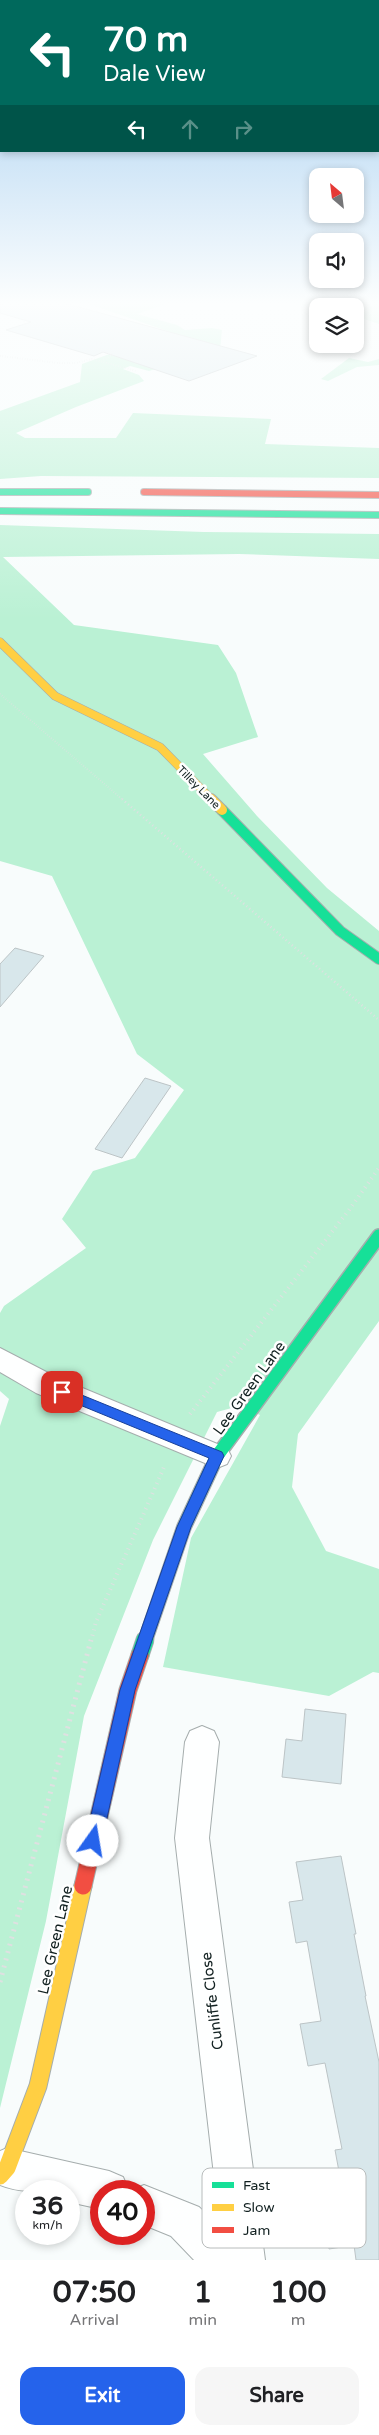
<!DOCTYPE html>
<style>
body{margin:0;font-family:"Varela Round",sans-serif;background:#f6f6f6;color:#202124;height:100vh;display:flex;flex-direction:column;font-size:19px;white-space:nowrap}
*{box-sizing:border-box;margin:0}
p{font-size:16px;color:#757577}
.icon{flex:none;width:28px;height:28px;fill:none;stroke:currentColor;stroke-width:2;stroke-linecap:round;stroke-linejoin:round}
.map{position:relative;height:2260px;overflow:hidden}
.details{display:flex;flex-direction:column;background:#fff;flex:1}
.details>*{flex:none}
.hud{position:absolute;left:0px;top:0px;width:380px;height:152px;box-shadow:0 2px 8px #0003;background:#00695c;color:#fff;overflow:hidden}
.needle{width:32px;rotate:332deg}
.tools{position:absolute;left:309px;top:168px;display:grid;gap:10px}
.tools a{display:grid;place-items:center;width:55px;height:55px;border-radius:10px;background:#fff;box-shadow:0 2px 8px #0003;font-size:25px}
.speed{position:absolute;left:15px;top:2180px;display:flex;gap:10px;font-size:25px;font-weight:700;text-align:center}
.speed>*{display:grid;place-content:center;width:65px;height:65px;border-radius:50%;background:#fff;box-shadow:0 2px 8px #0003;line-height:1}
.speed small{font-size:12px;font-weight:400}
.speed .limit{border:8px solid #d22;background:#fff;color:#111}
.pin{position:absolute;display:grid;place-items:center;width:42px;height:42px;color:#fff;margin:-21px;border-radius:10px;box-shadow:0 2px 8px #0006}
.me{position:absolute;width:55px;margin:-28px;rotate:13deg;stroke-linejoin:round;filter:drop-shadow(0 0 4px #0008)}
.turn{display:flex;align-items:center;gap:18px;height:105px;padding:0 20px;font-size:22px}
.turn .icon{width:65px;height:65px;stroke-width:2.5}
.turn b{display:block;font-size:35px;line-height:42px}
.lanes{display:flex;align-items:center;height:48px;padding:0 20px;background:#0003;justify-content:center;gap:25px;direction:ltr}
.lanes .off{opacity:.35}
.eta{display:flex;justify-content:space-evenly;align-items:center;height:85px;text-align:center}
.eta b{font-size:30px;font-weight:700;line-height:35px}
.button{display:flex;gap:10px;margin-top:auto;padding:10px 20px}
.button a{flex:1;height:58px;border-radius:15px;background:#2563eb;color:#fff;font-size:20px;font-weight:700;line-height:58px;text-align:center}
.button a+a{background:#f6f6f6;color:#202124}
.map>svg:first-child{display:block}
</style>
<div class="map">
<svg width="379" height="2260" viewBox="0 0 379 2260">
<rect width="100%" height="100%" fill="#f8fcfc"/>
<path fill="#baf1d4" d="M 86,303 L 166,304 L 137,314 L 177,325 L 185,330 L 212,328 L 222,330 L 220,350 L 149,371 L 130,366 L 123,369 L 139,375 L 144,381 L 76,407 L 16,433 L 25,438 L 116,438 L 133,413 L 271,419 L 265,444 L 379,448 L 379,478 L 41,476 L 0,479 L 0,411 L 80,382 L 82,364 L 170,332 Z
M 292,303 L 379,303 L 379,324 L 355,316 L 355,306 L 318,306 L 317,310 Z
M 349,358 L 368,362 L 379,359 L 379,365 L 357,367 L 328,381 L 321,379 Z
M 0,525 L 204,532 L 379,534 L 379,559 L 239,554 L 3,557 L 74,625 L 218,645 L 236,673 L 258,737 L 203,754 L 257,816 L 327,888 L 379,931 L 379,1321 L 298,1434 L 292,1487 L 326,1551 L 379,1569 L 379,1673 L 373,1672 L 329,1696 L 163,1667 L 191,1538 L 260,1415 L 239,1406 L 217,1412 L 153,1540 L 84,1716 L 46,1921 L 0,2108 L 0,1426 L 9,1399 L 0,1391 L 0,1313 L 4,1306 L 86,1248 L 62,1219 L 93,1171 L 135,1158 L 184,1090 L 137,1054 L 52,876 L 0,861 Z"/>
<path fill="#d8e7eb" stroke="#bcc4c6" d="M 0,303 L 64,303 L 257,356 L 189,381 L 103,352 L 94,356 L 6,330 L 31,322 L 0,313 Z
M 15,948 L 44,956 L 0,1007 L 0,964 Z
M 145,1078 L 171,1086 L 122,1158 L 95,1149 Z
M 305,1709 L 346,1714 L 341,1784 L 282,1777 L 286,1739 L 302,1741 Z
M 341,1856 L 356,1934 L 354,1934 L 366,1996 L 365,1996 L 379,2062 L 379,2260 L 356,2260 L 354,2245 L 329,2249 L 321,2196 L 343,2193 L 335,2150 L 342,2149 L 325,2063 L 308,2066 L 300,2024 L 321,2021 L 307,1941 L 296,1943 L 289,1902 L 303,1900 L 296,1862 Z"/>
<g fill="none" stroke-linecap="round" stroke-linejoin="round">
<defs>
<path id="street" d="M 0,1348 L 56,1377 L 227,1448 L 231,1456 L 227,1464 L 217,1468 L 36,1393 L 0,1372 Z
M 202,1726 L 214,1731 L 219,1742 L 209,1838 L 265,2260 L 194,2260 L 171,2236 L 144,2225 L 144,2191 L 130,2191 L 144,2185 L 199,2207 L 220,2227 L 175,1838 L 185,1742 L 190,1731 Z
M 7,2148 L 109,2171 L 123,2177 L 129,2191 L 101,2191 L 101,2209 L 69,2202 L 69,2191 C 44,2191 22,2194 0,2185 L 0,2151 Z"/>
<path id="fast-far3" d="M 0,492 L 88,492
M 0,511 L 379,515"/>
<path id="fast-far2" d="M 222,810 L 340,931 L 379,959"/>
<path id="fast-far1" d="M 145,1641 L 184,1527 L 217,1456 L 379,1236"/>
<path id="fast" d="M 140,1655 L 145,1640"/>
<path id="slow-far2" d="M 0,642 L 55,696 L 160,747 L 212,800"/>
<path id="slow-far1" d="M 211,799 L 222,810"/>
<path id="slow" d="M 0,2176 L 7,2168 L 38,2086 L 83,1886"/>
<path id="jam-far1" d="M 144,492 L 379,495"/>
<path id="jam" d="M 83,1886 L 128,1690 L 140,1655"/>
</defs>
<use href="#street" stroke="#a5adad" stroke-width="2"/>
<use href="#fast-far3" stroke="#a5adad" stroke-width="8"/>
<use href="#fast-far2" stroke="#a5adad" stroke-width="12"/>
<use href="#fast-far1" stroke="#a5adad" stroke-width="16"/>
<use href="#fast" stroke="#a5adad" stroke-width="19"/>
<use href="#slow-far2" stroke="#a5adad" stroke-width="9"/>
<use href="#slow-far1" stroke="#a5adad" stroke-width="12"/>
<use href="#slow" stroke="#a5adad" stroke-width="19"/>
<use href="#jam-far1" stroke="#a5adad" stroke-width="8"/>
<use href="#jam" stroke="#a5adad" stroke-width="19"/>
<path stroke="#dee1e1" stroke-width="2" stroke-dasharray="0.5 2" stroke-linecap="butt" d="M 0,307 L 9,309
M 21,313 L 66,312 L 134,330 L 92,347 L 23,327 L 26,314
M 54,313 L 124,334
M 24,324 L 32,324 L 100,343
M 92,347 L 113,355 L 103,360
M 0,356 L 58,363 L 76,363 L 92,359 L 136,371
M 0,694 L 123,800"/>
<path stroke="#dee1e1" stroke-width="2.5" stroke-dasharray="1 3" stroke-linecap="butt" d="M 122,799 L 379,1020"/>
<path stroke="#dee1e1" stroke-width="4" stroke-dasharray="1 4.5" stroke-linecap="butt" d="M 190,1414 L 349,1210 L 379,1168
M 91,1641 L 96,1622 L 165,1465"/>
<path stroke="#dee1e1" stroke-width="5" stroke-dasharray="2 5.5" stroke-linecap="butt" d="M 0,1982 L 91,1640"/>
<use href="#street" fill="#feffff" fill-rule="evenodd"/>
<use href="#fast-far3" stroke="#16e098" stroke-width="6"/>
<use href="#fast-far2" stroke="#16e098" stroke-width="10"/>
<use href="#fast-far1" stroke="#16e098" stroke-width="13"/>
<use href="#fast" stroke="#16e098" stroke-width="17"/>
<use href="#slow-far2" stroke="#ffcf43" stroke-width="8"/>
<use href="#slow-far1" stroke="#ffcf43" stroke-width="10"/>
<use href="#slow" stroke="#ffcf43" stroke-width="17"/>
<use href="#jam-far1" stroke="#f24e42" stroke-width="6"/>
<use href="#jam" stroke="#f24e42" stroke-width="17"/>
</g>
<linearGradient id="sky" x2="0" y2="1"><stop stop-color="#9ecaef"/><stop offset="0.49" stop-color="#fcfefe"/><stop offset="1" stop-color="#fcfefe" stop-opacity="0"/></linearGradient>
<rect width="379" height="619" fill="url(#sky)"/>
<path fill="#2563eb" stroke="#184099" d="M 62,1387 L 222,1452 L 224,1456 L 191,1527 L 135,1690 L 102,1841 L 99,1847 L 93,1849 L 87,1847 L 85,1841 L 120,1690 L 177,1527 L 209,1458 L 58,1396 L 56,1392 L 58,1388 Z"/>
<g text-anchor="middle" stroke-width="5" stroke-linejoin="round" paint-order="stroke">
<g font-size="11" fill="#122121" stroke="#fff">
<text transform="translate(199 787) rotate(45)" y="4">Tilley Lane</text>
</g>
<g font-size="15" fill="#122121" stroke="#fff">
<text transform="translate(249 1388) rotate(-54)" y="5">Lee Green Lane</text>
<text transform="translate(55 1940) rotate(-77)" y="5">Lee Green Lane</text>
<text transform="translate(212 2001) rotate(-97)" y="5">Cunliffe Close</text>
</g>
</g>
<rect x="202" y="2168" width="164" height="80" rx="8" fill="#fff" stroke="#b8bcbc" stroke-width="1"/>
<rect x="212" y="2182" width="22" height="6" fill="#16e098"/>
<rect x="212" y="2204" width="22" height="7" fill="#ffcf43"/>
<rect x="212" y="2227" width="22" height="6" fill="#f24e42"/>
<g font-size="14" fill="#122121">
<text x="243" y="2190">Fast</text>
<text x="243" y="2212">Slow</text>
<text x="243" y="2235">Jam</text>
</g>
</svg>
<div class="tools">
<a><svg class="needle" viewBox="-14 -14 28 28"><path d="M0-13l5 13h-10z" fill="#e53935"/><path d="M0 13l5-13h-10z" fill="#757577"/></svg></a>
<a><svg class="icon" aria-label="sound" viewBox="0 0 24 24"><path d="M4 9h4l5-4v14l-5-4H4zM17 9q2 3 0 6"/></svg></a>
<a><svg class="icon" aria-label="layers" viewBox="0 0 24 24"><path d="M12 4l9 5-9 5-9-5zM3 14l9 5 9-5"/></svg></a>
</div>
<div class="speed"><div>36<small>km/h</small></div><div class="limit">40</div></div>
<div class="pin" style="left:62px;top:1392px;background:#d93025"><svg class="icon" aria-label="arrive" viewBox="0 0 24 24"><path d="M6 21V4h12l-3 4 3 4H6"/></svg></div>
<svg class="me" style="left:93px;top:1841px" viewBox="-20 -20 40 40"><circle r="19" fill="#fff"/><path d="M0-13L10 11 0 6-10 11z" fill="#2563eb"/></svg>
<div class="hud">
<div class="turn"><svg class="icon" aria-label="left" viewBox="0 0 24 24"><path d="M17 20v-9H6M10 6l-5 5 5 5"/></svg><div><b>70 m</b>Dale View</div></div>
<div class="lanes"><svg class="icon" aria-label="left" viewBox="0 0 24 24"><path d="M17 20v-9H6M10 6l-5 5 5 5"/></svg><svg class="icon off" aria-label="ahead" viewBox="0 0 24 24"><path d="M12 20V5M6 11l6-6 6 6"/></svg><svg class="icon off" aria-label="right" viewBox="0 0 24 24"><path d="M7 20v-9h11M14 6l5 5-5 5"/></svg></div>
</div>
</div>
<section class="details">
<div class="eta">
<div><b>07:50</b><p>Arrival</p></div>
<div><b>1</b><p>min</p></div>
<div><b>100</b><p>m</p></div>
</div>
<div class="button"><a>Exit</a><a>Share</a></div>
</section>
